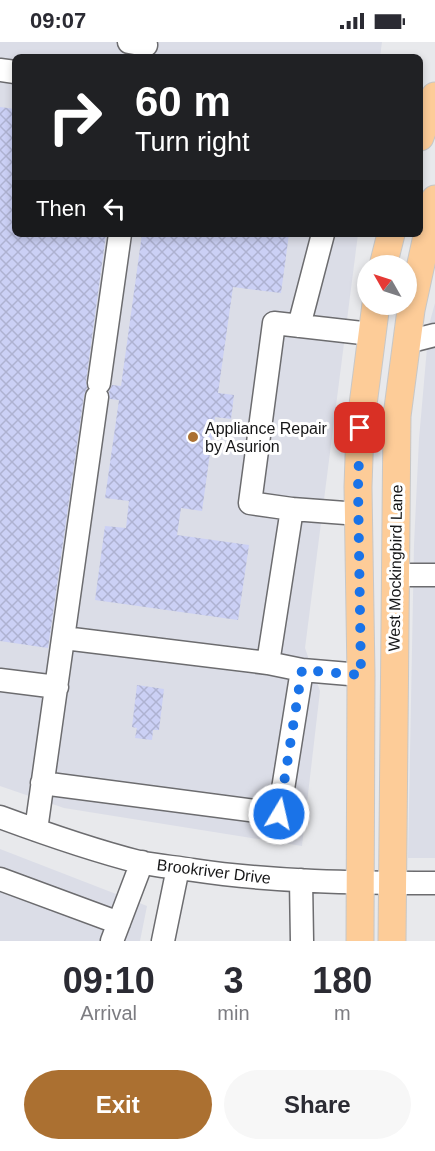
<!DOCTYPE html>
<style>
body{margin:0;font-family:Arial,sans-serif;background:#f7f7f7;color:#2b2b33;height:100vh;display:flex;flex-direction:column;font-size:22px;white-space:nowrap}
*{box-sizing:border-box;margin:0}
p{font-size:20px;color:#7c7c81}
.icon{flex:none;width:33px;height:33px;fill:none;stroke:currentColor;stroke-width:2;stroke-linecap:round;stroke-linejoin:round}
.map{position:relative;height:899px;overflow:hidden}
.sheet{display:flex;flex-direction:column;background:#fff;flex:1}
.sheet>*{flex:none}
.top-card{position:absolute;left:12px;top:12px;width:411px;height:183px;border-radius:9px;box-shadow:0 3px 9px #0003;background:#202124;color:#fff;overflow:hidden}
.needle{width:39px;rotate:309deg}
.buttons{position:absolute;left:357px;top:213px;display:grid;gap:12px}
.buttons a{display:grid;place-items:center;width:60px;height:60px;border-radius:50%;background:#fff;box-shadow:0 3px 9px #0003;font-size:30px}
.pin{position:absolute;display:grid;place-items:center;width:51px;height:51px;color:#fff;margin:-26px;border-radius:12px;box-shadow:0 3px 9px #0006}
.me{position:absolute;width:66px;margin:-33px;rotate:9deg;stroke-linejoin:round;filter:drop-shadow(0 0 4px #0008)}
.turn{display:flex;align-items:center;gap:21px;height:126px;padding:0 24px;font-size:27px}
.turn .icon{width:78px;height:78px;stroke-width:2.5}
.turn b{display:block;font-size:42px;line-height:51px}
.then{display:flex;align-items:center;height:57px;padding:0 24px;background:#0003;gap:12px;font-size:22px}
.eta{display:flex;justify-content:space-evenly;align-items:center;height:102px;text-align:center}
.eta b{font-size:36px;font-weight:700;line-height:42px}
.cta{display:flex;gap:12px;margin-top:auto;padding:12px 24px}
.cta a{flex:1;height:69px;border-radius:36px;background:#ab7031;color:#fff;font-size:24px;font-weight:700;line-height:69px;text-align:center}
.cta a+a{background:#f7f7f7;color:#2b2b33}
.status{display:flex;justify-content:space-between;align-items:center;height:42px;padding:0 30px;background:#fff;direction:ltr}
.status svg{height:16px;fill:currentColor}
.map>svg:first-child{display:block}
</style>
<div class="status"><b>09:07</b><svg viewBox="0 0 49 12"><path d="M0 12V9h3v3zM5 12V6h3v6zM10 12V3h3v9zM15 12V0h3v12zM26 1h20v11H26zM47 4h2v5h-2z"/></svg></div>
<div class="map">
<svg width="435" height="899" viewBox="0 0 435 899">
<defs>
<pattern id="building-cross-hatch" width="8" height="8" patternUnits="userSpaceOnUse" patternTransform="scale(1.5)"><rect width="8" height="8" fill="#cbd0f5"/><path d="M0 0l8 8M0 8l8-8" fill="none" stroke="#aeb2d1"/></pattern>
</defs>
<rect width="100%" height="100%" fill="#e8e9ec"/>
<path fill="#dbdde7" d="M 0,0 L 382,0 L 380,15 L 15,15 L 15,192 L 358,192 L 305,606 L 320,649 L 302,804 L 64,766 L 0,744 Z
M 435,261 L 435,816 L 408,816 L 414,503 L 419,397 L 429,283 Z
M 0,807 L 147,864 L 140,899 L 0,899 Z"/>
<path fill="url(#building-cross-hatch)" d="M 0,65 L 15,67 L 15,192 L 106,192 L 86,339 L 87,346 L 84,353 L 48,606 L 0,599 Z
M 142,192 L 289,192 L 281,251 L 233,245 L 218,351 L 234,353 L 231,377 L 215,375 L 202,469 L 181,466 L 177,493 L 249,503 L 238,578 L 95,558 L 105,484 L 126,486 L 129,459 L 105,456 L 119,358 L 110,357 L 109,350 L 112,343 L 121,344 Z
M 137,643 L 164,647 L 159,688 L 153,688 L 152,698 L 135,696 L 137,686 L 132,685 Z"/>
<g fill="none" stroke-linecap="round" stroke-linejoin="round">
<defs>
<path id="minor" d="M 129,0 L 146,3
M 0,28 L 15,30
M 299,284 L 323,192
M 407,300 L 435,293
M 99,341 L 120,192
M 292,467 L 250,461 L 274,281 L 371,292
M 395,533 L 435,533
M 64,596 L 268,621 L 302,628 L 361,633
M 268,621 L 292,467 L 359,472
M 0,638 L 57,645
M 42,741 L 279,772 L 302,628
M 0,775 C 46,792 92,808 139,820 C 157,824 175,825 193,828 C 273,840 355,841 435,841
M 36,788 L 97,355
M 0,837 L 119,881
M 301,838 L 302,899
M 112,899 L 142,820
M 163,899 L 178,826"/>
<path id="major" d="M 420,95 L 435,54
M 383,224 L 391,192
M 360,899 L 361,633 L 358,445 L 360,386 L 376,262
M 392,899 L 397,374 L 411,268 L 435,157"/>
</defs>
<use href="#minor" stroke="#6c6c6f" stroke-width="25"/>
<use href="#major" stroke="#c7c7c7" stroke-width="29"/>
<use href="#minor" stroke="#fff" stroke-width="22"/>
<use href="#major" stroke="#fdcc98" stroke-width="27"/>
</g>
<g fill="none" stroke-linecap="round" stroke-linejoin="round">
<path stroke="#1a73e8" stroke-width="10" stroke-dasharray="0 18" d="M 279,772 L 302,628 L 361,633 L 358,445 L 360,386"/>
</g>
<circle fill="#ab7031" stroke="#fff" stroke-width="2" cx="193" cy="395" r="6"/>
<g text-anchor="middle" stroke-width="6" stroke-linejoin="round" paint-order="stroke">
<g font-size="16" fill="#161617" stroke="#fff" text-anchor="start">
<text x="205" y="392">Appliance Repair<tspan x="205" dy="18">by Asurion</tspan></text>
</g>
<g font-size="16" fill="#161617" stroke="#fff">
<text transform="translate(395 526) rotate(-89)" y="6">West Mockingbird Lane</text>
<text transform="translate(214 829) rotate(7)" y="6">Brookriver Drive</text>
</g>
</g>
</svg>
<div class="buttons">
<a><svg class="needle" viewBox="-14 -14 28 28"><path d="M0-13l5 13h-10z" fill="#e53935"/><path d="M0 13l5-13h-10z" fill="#7c7c81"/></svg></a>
</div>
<div class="pin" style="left:360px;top:386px;background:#d93025"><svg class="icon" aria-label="arrive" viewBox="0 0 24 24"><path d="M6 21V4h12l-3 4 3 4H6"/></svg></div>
<svg class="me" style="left:279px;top:772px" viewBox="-20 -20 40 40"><circle r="17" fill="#1a73e8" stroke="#fff" stroke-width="3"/><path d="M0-11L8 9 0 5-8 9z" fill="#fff"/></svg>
<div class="top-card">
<div class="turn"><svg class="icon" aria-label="right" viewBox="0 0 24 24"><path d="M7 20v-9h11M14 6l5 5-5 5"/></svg><div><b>60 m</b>Turn right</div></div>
<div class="then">Then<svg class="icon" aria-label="left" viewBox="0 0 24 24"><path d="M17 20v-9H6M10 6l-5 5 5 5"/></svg></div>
</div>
</div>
<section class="sheet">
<div class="eta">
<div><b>09:10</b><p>Arrival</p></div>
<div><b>3</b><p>min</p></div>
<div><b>180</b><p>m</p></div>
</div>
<div class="cta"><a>Exit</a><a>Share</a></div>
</section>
